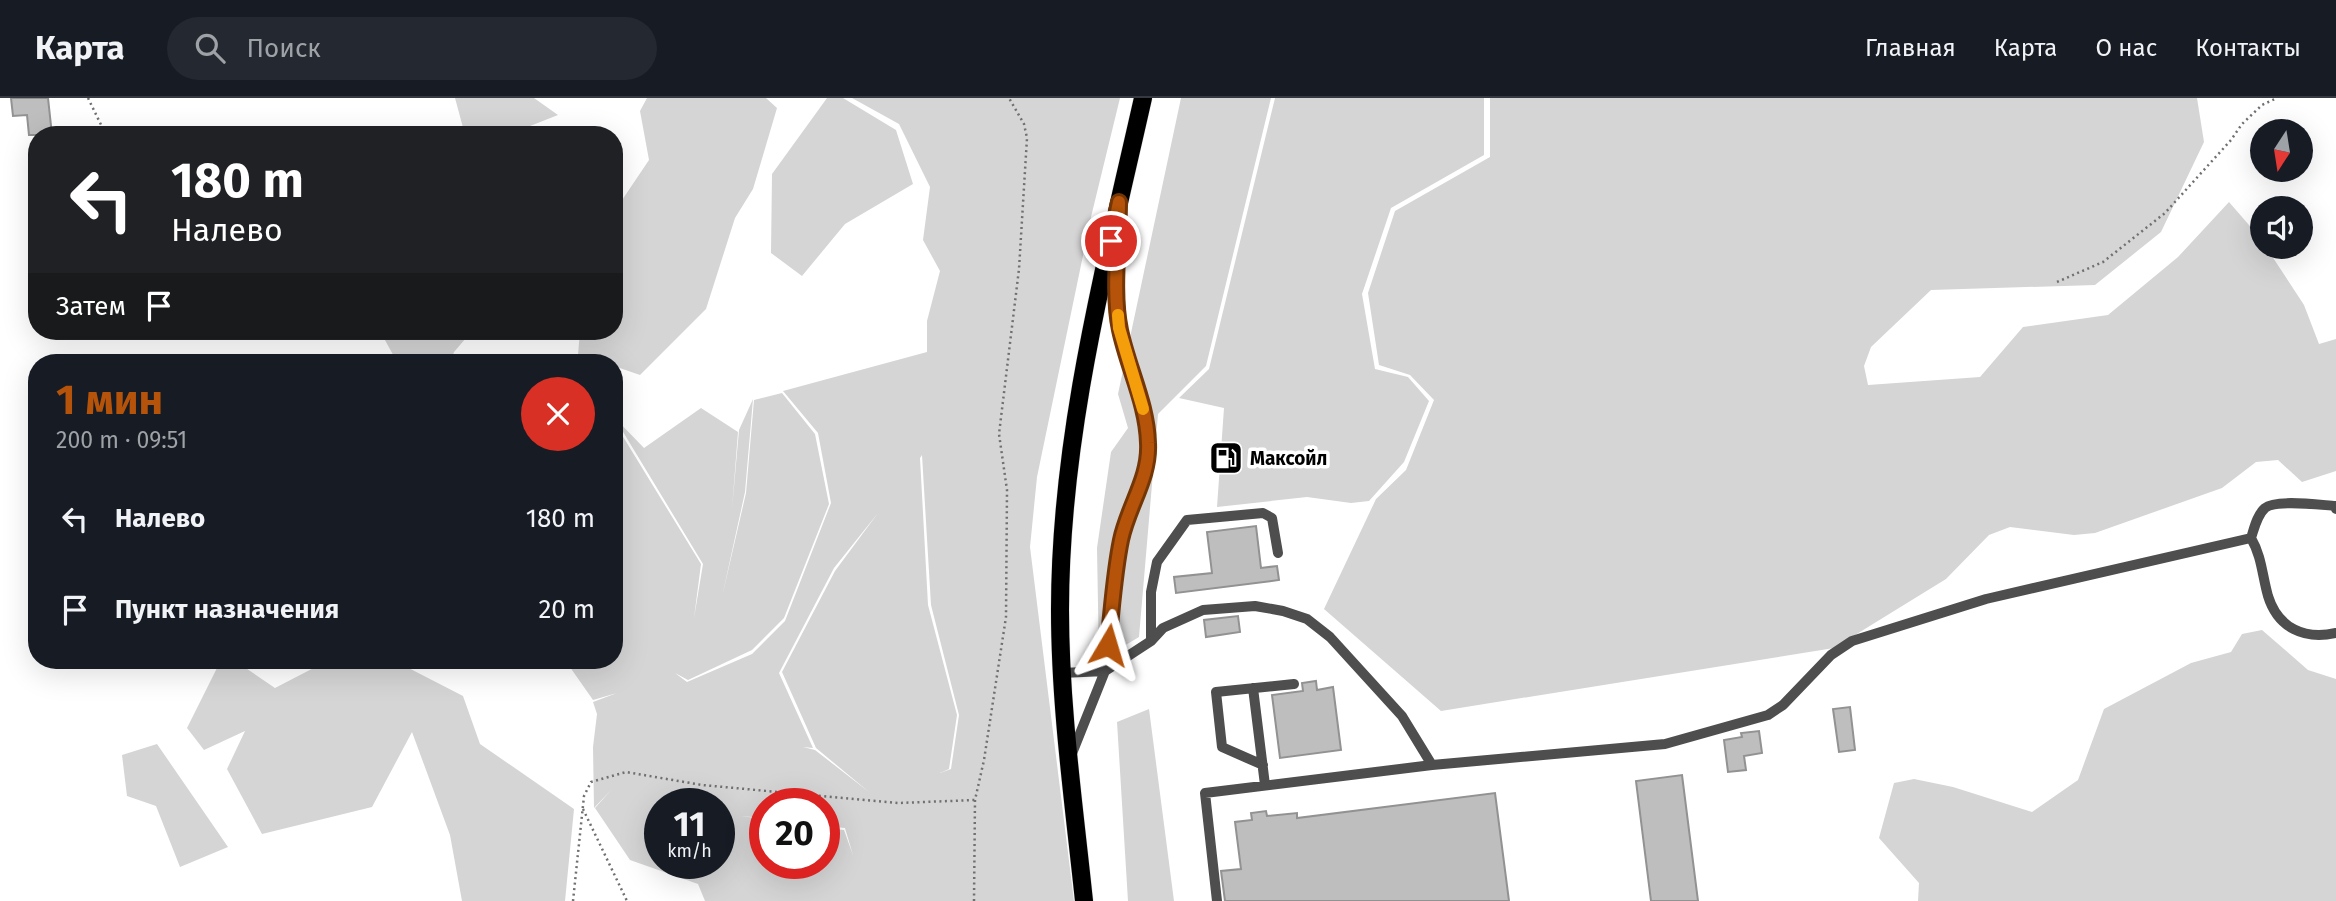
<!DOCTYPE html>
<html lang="ru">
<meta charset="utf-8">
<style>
body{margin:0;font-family:"Fira Sans",sans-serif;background:#242831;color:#f1f3f6;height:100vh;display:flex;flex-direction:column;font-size:26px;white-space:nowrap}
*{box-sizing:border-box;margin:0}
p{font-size:23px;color:#9ea1a6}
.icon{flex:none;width:38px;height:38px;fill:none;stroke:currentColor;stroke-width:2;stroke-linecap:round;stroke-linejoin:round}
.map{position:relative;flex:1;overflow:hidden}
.drawer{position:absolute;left:28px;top:256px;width:595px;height:315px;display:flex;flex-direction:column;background:#171b24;border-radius:28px;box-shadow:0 7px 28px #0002}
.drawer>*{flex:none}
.banner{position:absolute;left:28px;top:28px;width:595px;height:214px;border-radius:28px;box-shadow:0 7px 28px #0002;background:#202124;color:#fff;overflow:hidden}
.needle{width:46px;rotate:192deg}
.fabs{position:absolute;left:2250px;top:21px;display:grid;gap:14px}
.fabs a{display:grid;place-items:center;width:63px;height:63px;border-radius:50%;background:#171b24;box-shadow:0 7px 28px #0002;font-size:35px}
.speed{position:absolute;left:644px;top:690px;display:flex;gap:14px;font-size:35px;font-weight:700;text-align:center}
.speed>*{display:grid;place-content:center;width:91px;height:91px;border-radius:50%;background:#171b24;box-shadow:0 7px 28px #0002;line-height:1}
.speed small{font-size:18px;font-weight:400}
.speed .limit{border:10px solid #d22;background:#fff;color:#111}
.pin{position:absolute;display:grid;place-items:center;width:60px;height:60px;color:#fff;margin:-30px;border:4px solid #fff;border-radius:50%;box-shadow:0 2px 7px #0007}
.me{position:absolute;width:77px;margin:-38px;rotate:7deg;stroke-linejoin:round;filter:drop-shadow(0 0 5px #0008)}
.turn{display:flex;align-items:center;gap:24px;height:147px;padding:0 28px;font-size:32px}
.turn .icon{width:91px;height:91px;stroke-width:2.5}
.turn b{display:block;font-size:49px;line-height:60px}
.then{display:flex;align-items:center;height:66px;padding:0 28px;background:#0003;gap:14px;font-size:26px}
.round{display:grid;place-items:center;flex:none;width:74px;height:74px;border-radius:37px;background:#242831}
.head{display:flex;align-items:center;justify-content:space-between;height:119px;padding:0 28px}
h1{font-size:42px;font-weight:700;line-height:52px;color:#b45309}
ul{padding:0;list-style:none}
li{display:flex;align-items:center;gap:21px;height:91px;padding:0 28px}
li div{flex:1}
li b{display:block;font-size:26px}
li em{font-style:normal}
header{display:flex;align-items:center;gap:42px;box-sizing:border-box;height:98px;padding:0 35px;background:#171b24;border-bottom:2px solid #363941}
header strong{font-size:33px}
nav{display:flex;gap:38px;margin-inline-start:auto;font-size:24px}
.search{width:490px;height:63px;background:#242831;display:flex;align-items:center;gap:18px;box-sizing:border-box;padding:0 24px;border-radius:38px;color:#9ea1a6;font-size:26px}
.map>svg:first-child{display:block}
</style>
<header>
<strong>Карта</strong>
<div class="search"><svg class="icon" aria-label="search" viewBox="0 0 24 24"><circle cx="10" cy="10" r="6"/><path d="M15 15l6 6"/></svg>Поиск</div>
<nav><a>Главная</a><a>Карта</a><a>О нас</a><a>Контакты</a></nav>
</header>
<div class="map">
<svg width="2336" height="803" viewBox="0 0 2336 803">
<rect width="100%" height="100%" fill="#fff"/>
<path fill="#d5d5d5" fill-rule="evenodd" d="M 455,0 L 534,0 L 558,17 L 525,30 L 518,37 L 465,37 Z
M 647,0 L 766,0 L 777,10 L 753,91 L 735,120 L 706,211 L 640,277 L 614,268 L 614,264 L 602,264 L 578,257 L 580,233 L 614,233 L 614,114 L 649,62 L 640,13 Z
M 827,0 L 843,0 L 896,32 L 913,86 L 845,126 L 802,178 L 771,155 L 772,76 Z
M 852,0 L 1120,0 L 1091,119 L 1037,379 L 1030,449 L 1074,803 L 705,803 L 698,786 L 630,762 L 595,710 L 612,691 L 594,710 L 593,649 L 597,616 L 593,604 L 617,595 L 593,602 L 565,562 L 614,562 L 614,324 L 701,466 L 694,520 L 703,466 L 614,319 L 644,350 L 701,310 L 738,334 L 732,411 L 739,332 L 753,301 L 745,394 L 722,499 L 746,395 L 754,302 L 782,295 L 815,336 L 829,406 L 784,520 L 752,552 L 688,582 L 675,575 L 687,584 L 752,556 L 785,523 L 831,405 L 818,335 L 783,293 L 927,254 L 927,223 L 940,173 L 923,142 L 930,89 L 899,26 ZM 922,357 L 931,507 L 959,617 L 951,671 L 940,675 L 949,671 L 957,617 L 928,507 L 920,360 ZM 878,415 L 835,473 L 782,574 L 816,650 L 869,694 L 815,652 L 803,649 L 813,650 L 779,575 L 834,470 ZM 660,705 L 719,705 L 719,765 L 660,765 ZM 765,705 L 824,705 L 824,728 L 845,730 L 853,757 L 844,732 L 824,730 L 824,765 L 765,765 L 765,721 L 740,718 L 765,720 Z
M 1181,0 L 1271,0 L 1206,268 L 1158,316 L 1139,539 L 1099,563 L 1097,450 L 1111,354 L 1128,330 L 1118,296 Z
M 1275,0 L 1484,0 L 1484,57 L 1391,110 L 1362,196 L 1375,271 L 1408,279 L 1429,303 L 1404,364 L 1369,403 L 1351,405 L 1307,399 L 1217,409 L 1224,310 L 1179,300 L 1209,271 Z
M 1490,0 L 2197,0 L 2204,44 L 2161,134 L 2095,187 L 1931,192 L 1871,249 L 1864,268 L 1868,287 L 1980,279 L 2023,229 L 2108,217 L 2178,159 L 2229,104 L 2262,142 L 2263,149 L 2266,149 L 2304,207 L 2319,246 L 2336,241 L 2336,373 L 2302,384 L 2278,362 L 2256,364 L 2222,390 L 2095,435 L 2074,437 L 2010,429 L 1989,437 L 1946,481 L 1834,550 L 1441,613 L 1324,511 L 1376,401 L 1406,372 L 1434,302 L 1410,277 L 1379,267 L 1368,195 L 1395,113 L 1490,59 Z
M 380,233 L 472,233 L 454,254 L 451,264 L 397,264 Z
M 2262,532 L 2308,572 L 2336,581 L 2336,803 L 1918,803 L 1919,785 L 1879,740 L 1894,685 L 1914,681 L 1953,689 L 2032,714 L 2078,682 L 2104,611 L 2191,565 L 2231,554 L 2242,536 Z
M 221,562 L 234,562 L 275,590 L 329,562 L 393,562 L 463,598 L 480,646 L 574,711 L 565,803 L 462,803 L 450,737 L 412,634 L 372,709 L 262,736 L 227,671 L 245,633 L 204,652 L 187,630 Z
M 1149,611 L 1174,803 L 1128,803 L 1117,624 Z
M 157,646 L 228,749 L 180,769 L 156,708 L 127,698 L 122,657 Z"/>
<path fill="#bebebe" stroke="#929292" stroke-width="2" d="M 11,0 L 48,0 L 52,37 L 29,37 L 27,17 L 13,18 Z
M 1256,428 L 1261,470 L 1277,468 L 1279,482 L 1176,495 L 1174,479 L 1212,475 L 1207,434 Z
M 1238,518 L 1240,534 L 1206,539 L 1204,522 Z
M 1316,583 L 1317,592 L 1333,589 L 1341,652 L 1280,660 L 1272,597 L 1303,593 L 1302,585 Z
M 1850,609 L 1855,652 L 1839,654 L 1833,611 Z
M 1759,633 L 1762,655 L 1744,658 L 1746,672 L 1728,674 L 1724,642 L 1742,639 L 1741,635 Z
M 1682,677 L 1698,803 L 1651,803 L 1636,683 Z
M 1495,695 L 1509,803 L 1225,803 L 1221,773 L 1241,771 L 1235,724 L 1252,722 L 1251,715 L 1266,713 L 1267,718 L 1297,715 L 1297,720 Z"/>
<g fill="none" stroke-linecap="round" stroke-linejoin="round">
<defs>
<path id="primary" d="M 1084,803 C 1074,707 1060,609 1060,512 C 1060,338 1105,169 1143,0"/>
</defs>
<use href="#primary" stroke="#dbdbdb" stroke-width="19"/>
<path stroke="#707070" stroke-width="2.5" stroke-dasharray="2 3.5" stroke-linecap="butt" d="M 88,0 L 106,37
M 2057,184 L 2103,164 L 2165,115 L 2231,42 L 2242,26 L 2262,7 L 2277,0
M 583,711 L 627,803
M 573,803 L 584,698 L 591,684 L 626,674 L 702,687 L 898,705 L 975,702
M 974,803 L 975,702 L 984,662 L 1006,519 L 1007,392 L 999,336 L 1019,171 L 1027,40 L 1024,26 L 1009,0"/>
<path stroke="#4e4e4e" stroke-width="10" d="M 2251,440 C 2262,459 2262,477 2268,498 C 2278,530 2304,542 2336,535
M 1151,543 L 1151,494 L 1157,464 L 1187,422 L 1263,415 L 1272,420 L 1278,455
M 1062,575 L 1105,573 L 1151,543 L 1163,530 L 1203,512 L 1255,508 L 1283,513 L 1307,521 L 1330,539 L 1402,618 L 1432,667
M 1253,590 L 1265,687
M 1071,658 L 1105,573 L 1121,442 L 1141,390 L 1146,371 L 1149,346 L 1144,315 L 1119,230 L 1119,136
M 1263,667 L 1222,649 L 1216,594 L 1294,586
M 1217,803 L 1205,695 L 1432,667 L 1665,646 L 1768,617 L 1783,607 L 1831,557 L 1852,543 L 1986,501 L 2251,440 C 2254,431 2257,417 2265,410 C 2276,401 2320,407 2336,408 L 2336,411"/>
<use href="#primary" stroke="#000" stroke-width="18"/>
</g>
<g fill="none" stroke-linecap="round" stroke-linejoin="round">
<defs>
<path id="route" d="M 1108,547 C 1112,512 1114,476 1121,442 C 1128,408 1150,380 1148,345 C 1147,306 1128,270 1120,232 C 1112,195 1119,143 1119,104 L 1111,143"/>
</defs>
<use href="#route" stroke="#753606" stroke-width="18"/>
<use href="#route" stroke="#b45309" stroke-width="12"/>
<path stroke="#f59e0b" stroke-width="12" d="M 1118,217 L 1119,230 L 1143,311"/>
</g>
<defs>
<symbol id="fuel-square" viewBox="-11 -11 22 22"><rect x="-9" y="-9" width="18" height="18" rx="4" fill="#000" stroke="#fff"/><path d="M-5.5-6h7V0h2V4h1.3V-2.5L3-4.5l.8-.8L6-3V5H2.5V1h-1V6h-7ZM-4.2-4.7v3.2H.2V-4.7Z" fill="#fff"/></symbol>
</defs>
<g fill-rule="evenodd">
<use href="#fuel-square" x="1207" y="341" width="38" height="38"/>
</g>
<g text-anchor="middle" stroke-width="7" stroke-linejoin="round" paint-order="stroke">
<g font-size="19" font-weight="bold" fill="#000" stroke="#fff" text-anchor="start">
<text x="1250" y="367">Максойл</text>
</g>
</g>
</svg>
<div class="fabs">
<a><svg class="needle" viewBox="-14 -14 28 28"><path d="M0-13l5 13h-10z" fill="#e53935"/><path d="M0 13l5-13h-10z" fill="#9ea1a6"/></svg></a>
<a><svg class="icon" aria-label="sound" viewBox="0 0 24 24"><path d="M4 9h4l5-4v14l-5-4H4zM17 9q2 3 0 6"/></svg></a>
</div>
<div class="speed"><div>11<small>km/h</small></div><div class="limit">20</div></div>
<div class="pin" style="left:1111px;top:143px;background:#d93025"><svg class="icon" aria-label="arrive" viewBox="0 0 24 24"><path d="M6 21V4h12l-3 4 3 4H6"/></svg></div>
<svg class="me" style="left:1108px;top:547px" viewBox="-20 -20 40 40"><path d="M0-17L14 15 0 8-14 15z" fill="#b45309" stroke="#fff" stroke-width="4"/></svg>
<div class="banner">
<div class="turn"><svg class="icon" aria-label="left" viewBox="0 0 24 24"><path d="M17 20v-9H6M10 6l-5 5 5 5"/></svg><div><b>180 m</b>Налево</div></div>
<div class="then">Затем<svg class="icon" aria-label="arrive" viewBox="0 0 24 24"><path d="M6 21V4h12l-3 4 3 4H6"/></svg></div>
</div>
<section class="drawer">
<div class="head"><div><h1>1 мин</h1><p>200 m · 09:51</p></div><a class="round" style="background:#d93025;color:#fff"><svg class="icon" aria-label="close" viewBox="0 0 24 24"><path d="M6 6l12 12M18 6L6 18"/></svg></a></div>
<ul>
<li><svg class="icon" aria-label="left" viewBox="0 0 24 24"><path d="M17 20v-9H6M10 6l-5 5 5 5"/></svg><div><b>Налево</b></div><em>180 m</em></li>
<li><svg class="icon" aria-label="arrive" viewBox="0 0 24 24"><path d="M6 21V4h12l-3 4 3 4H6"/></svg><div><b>Пункт назначения</b></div><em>20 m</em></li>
</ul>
</section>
</div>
